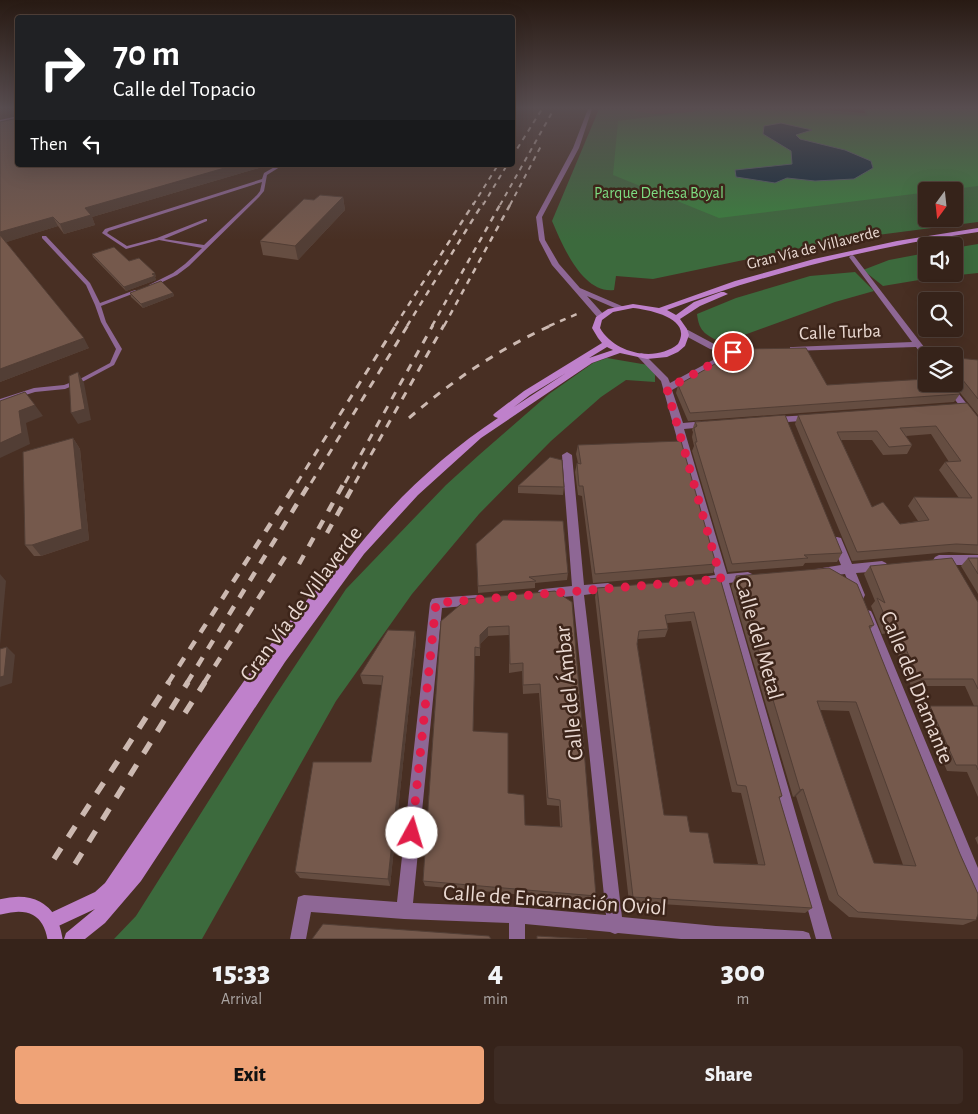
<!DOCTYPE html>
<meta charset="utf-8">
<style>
body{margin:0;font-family:"Alegreya Sans",sans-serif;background:#3d2b23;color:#f1f3f6;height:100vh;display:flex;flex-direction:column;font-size:19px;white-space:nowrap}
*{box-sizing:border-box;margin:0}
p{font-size:16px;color:#aaa4a2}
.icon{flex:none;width:28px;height:28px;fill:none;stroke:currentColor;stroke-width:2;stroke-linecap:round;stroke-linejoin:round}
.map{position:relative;height:939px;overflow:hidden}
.details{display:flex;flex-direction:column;background:#36231a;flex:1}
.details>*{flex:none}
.hud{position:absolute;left:15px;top:15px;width:500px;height:152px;border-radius:5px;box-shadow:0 5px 20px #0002,0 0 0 1px #504039;background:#202124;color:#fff;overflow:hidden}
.needle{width:32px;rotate:195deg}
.fabs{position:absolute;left:918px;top:182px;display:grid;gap:10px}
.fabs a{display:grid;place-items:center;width:45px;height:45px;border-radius:5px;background:#36231a;box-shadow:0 5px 20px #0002,0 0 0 1px #504039;font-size:25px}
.pin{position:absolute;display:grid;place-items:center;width:42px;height:42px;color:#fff;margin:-21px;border:2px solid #fff;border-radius:50%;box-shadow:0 1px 5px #0007}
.me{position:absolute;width:55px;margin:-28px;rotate:6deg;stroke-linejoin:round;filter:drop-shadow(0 0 4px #0008)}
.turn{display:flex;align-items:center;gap:18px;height:105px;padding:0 15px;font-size:22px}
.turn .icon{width:65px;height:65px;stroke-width:2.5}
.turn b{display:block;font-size:35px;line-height:42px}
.then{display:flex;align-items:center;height:48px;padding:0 15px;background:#0003;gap:10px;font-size:19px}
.eta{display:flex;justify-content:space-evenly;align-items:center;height:85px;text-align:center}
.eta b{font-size:30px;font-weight:800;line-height:35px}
.action{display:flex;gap:10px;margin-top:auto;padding:10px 15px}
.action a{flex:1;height:58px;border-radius:5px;background:#efa377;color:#111;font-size:20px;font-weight:800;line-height:58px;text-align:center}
.action a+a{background:#3d2b23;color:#f1f3f6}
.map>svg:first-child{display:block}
</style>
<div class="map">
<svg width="978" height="939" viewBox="0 0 978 939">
<rect width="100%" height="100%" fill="#482f23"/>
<path fill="#3c6a3d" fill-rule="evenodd" d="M 599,109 L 813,109 L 865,113 L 864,109 L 978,109 L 978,222 L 839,240 L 653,279 L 616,276 L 614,290 C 582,294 562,244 552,221 ZM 926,191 L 954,191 L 954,219 L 926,219 Z
M 978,244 L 978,273 L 931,278 L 883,286 L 863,270 L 889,260 L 926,253 L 926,274 L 954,274 L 954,248 Z
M 855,272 L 874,291 L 835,302 L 722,343 C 707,335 699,333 697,314 L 736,298 L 810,276 Z
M 607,358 L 648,365 L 655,375 L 655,382 L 626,380 L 601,397 L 551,441 L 479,514 L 412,594 L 336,701 L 202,939 L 114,939 L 136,916 L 273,699 L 346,589 L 446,485 L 479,455 L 549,394 L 593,363 Z"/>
<path fill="#39823e" d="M 711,109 L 757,109 L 868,116 L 865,109 L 978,109 L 978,186 L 719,218 L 613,175 L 618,121 Z"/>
<path fill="#0e293d" stroke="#505e6a" d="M 781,123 L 812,130 L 796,135 L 800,139 L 845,150 L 871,161 L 873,168 L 854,179 L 815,181 L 787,178 L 775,183 L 736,177 L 735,170 L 792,164 L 791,151 L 763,134 L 764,126 Z"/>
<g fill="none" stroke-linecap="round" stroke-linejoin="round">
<path fill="#8e6795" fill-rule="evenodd" d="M 18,116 L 18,118 L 0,122 L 0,120 Z
M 278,165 L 283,165 L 267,175 L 264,191 L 259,197 L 189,266 L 177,275 L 154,286 L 150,286 L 149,285 L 173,273 L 185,264 L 202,248 L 159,240 L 126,249 L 102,233 L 105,229 L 262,179 L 264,173 ZM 262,182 L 260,191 L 257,195 L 204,245 L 164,239 L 207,221 L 207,219 L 205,219 L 157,238 L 127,246 L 107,233 L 109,231 Z
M 42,236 L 46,236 L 90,283 L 100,303 L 135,290 L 139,290 L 140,291 L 101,306 L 106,322 L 122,349 L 114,365 L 84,381 L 65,389 L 35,392 L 0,403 L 0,399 L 34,388 L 64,385 L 80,379 L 110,363 L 116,349 L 101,322 L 95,305 L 86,285 L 42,238 Z"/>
<path fill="#8e6795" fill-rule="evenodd" d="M 588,109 L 592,109 L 579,148 L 542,217 L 545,240 L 559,264 L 580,288 L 624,307 L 623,309 L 617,309 L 587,296 L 605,316 L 601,318 L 598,318 L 552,265 L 539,240 L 536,217 L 573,148 Z
M 852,255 L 854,256 L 931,356 L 924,358 L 916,347 L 790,351 L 790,347 L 793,347 L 912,342 L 849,257 Z
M 682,330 L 688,330 L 716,345 L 733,350 L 751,349 L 755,351 L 751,353 L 735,354 L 672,390 L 683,423 L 705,421 L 710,424 L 705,427 L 684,429 L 727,574 L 748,572 L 752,574 L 754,577 L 752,580 L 729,583 L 832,939 L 816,939 L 718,584 L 703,583 L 701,580 L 703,577 L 715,575 L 661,381 L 637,356 L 641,353 L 644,354 L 668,378 L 670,383 L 726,353 L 710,349 L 682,334 Z
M 943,384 L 951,384 L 978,418 L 978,427 L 975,426 Z
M 810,415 L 815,418 L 813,420 L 775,423 L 770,420 L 775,417 Z
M 567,452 L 572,455 L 584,585 L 608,583 L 612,585 L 614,588 L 612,591 L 584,595 L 622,917 L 716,926 L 803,931 L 809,933 L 811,939 L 681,939 L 618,933 L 615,934 L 610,932 L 525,924 L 525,939 L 509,939 L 509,923 L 404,919 L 311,912 L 306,939 L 290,939 L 298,897 L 304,895 L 397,902 L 430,603 L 432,599 L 436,598 L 476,595 L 480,596 L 482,600 L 480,604 L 476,605 L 442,608 L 413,903 L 517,907 L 606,915 L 573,596 L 543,599 L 539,598 L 537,594 L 539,590 L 543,589 L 572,586 L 562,455 Z
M 837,537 L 841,538 L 852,564 L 882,561 L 886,563 L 888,566 L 886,569 L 882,571 L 856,573 L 865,595 L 863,599 L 859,600 L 855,599 L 845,574 L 820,577 L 816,575 L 814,572 L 816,569 L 841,565 L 831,541 L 833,538 Z
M 939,555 L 978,555 L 978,565 L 939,565 L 935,563 L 933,560 L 935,557 Z
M 867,610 L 871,611 L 873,615 L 978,868 L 978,895 L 972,893 L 861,615 L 863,611 Z"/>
<path fill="#bf81cb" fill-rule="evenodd" d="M 978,228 L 978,232 C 871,247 768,273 667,310 L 676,315 L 694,302 L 721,292 L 724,292 L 728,294 L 700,306 L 680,319 L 687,329 L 689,335 L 685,346 L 678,352 L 667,357 L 647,359 L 620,353 L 592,363 L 481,438 L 418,495 L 364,554 L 285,662 L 141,881 L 105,923 L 85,939 L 64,939 L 66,933 L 95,909 L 52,929 L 46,927 L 44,921 L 46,915 L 95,892 L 105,883 L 198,746 L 266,650 L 335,566 L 339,564 L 343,566 C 385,509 439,457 498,418 L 495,417 L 493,415 L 495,413 L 524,391 L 602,343 L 598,338 L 592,328 L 596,317 L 608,309 L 633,304 L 659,308 L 735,281 L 814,259 L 897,241 ZM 633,308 C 650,310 693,318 678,344 C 655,363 614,353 600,328 L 602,320 L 613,312 ZM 607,347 L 613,350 L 589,358 ZM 566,373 L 514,407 L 530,395 Z"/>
<path stroke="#ccb9b1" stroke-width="2" stroke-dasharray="5 5" stroke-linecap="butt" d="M 512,157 L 542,109
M 473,205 L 498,165
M 483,205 L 507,165
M 500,205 L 554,109
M 510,205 L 541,146"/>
<path stroke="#ccb9b1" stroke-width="2.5" stroke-dasharray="6 6" stroke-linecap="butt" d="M 395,326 L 474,203
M 407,326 L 483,203
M 432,326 L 501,203
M 444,326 L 511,203
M 549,326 L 577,314"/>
<path stroke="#ccb9b1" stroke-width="3" stroke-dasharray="8 8" stroke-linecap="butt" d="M 409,418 C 453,380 499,349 552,325
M 297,483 L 396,325
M 311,483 L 408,325
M 345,483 L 433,325
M 355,483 L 444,325"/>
<path stroke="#ccb9b1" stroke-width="4.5" stroke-dasharray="10 10" stroke-linecap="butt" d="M 327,533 L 356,481
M 299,564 L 345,481
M 168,683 L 298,481
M 187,683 L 311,481
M 204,683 L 290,549"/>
<path stroke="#ccb9b1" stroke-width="5.5" stroke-dasharray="13 13" stroke-linecap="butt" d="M 185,713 L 205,682
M 54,859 L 169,682
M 75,864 L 188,682"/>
<path stroke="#bf81cb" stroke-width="15" d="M 0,907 C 29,899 50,908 55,939"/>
</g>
<path fill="#654d41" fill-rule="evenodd" d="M 629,109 L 698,109 L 693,112 L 655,114 L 635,111 Z
M 0,122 L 18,165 L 269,165 L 92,217 L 95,225 L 64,234 L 58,226 L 6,242 L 89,348 L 0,382 Z
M 343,197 L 345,210 L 298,260 L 263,255 L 260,241 Z
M 92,254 L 129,261 L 156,276 L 155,277 L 156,280 L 126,291 L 93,257 Z
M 130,293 L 173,293 L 174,296 L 143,308 L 131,297 Z
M 978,360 L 978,415 L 953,384 L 954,361 Z
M 678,385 L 827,385 L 960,394 L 954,402 L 688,421 L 676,393 Z
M 798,415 L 978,417 L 978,554 L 949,552 L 852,561 L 795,424 ZM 931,434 L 949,462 L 945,462 L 939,470 L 959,498 L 914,497 L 908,506 L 918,521 L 900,524 L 872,507 L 841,440 L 872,440 L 883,455 L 907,454 L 912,445 L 906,436 Z
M 695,422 L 842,553 L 837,562 L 805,563 L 803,566 L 728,572 L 692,451 L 694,446 L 692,437 L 693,432 L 692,430 Z
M 73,438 L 80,449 L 89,540 L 41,556 L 34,556 L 25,545 Z
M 578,445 L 716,564 L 713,573 L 593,583 L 582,496 L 578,495 L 575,472 L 577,463 L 578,463 L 576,454 Z
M 518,486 L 564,487 L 563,495 L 518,493 Z
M 476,544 L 568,573 L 567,580 L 535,583 L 535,588 L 478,593 Z
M 968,558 L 978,558 L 978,594 L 961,566 Z
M 870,566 L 978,602 L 978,797 L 967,772 L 947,771 L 923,713 L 930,706 L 974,706 L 965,686 L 911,686 L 889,633 L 882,634 L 871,606 L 875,601 L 864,574 Z
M 736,576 L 874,625 L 870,629 L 976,920 L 963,925 L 849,917 L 829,900 L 796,796 L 793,797 L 731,586 ZM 820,710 L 849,711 L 903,865 L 874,863 Z
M 720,578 L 782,796 L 779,799 L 812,908 L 805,913 L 629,902 L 595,597 L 597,588 ZM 691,621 L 732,792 L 741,793 L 758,864 L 714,863 L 690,832 L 664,815 L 637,644 L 638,639 L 665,637 L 668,629 L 667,623 Z
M 555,591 L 596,896 L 593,901 L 425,886 L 423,881 L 441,621 ZM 509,635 L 509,673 L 522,671 L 523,694 L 539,693 L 547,805 L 559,806 L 560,827 L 525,825 L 473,731 L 475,656 L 480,656 L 480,644 L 488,636 Z
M 415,631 L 416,641 L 390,886 L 300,878 L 295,872 L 371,762 L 382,685 L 363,684 L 360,675 Z
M 978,836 L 978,845 L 975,838 Z"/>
<path fill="#523e35" d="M 235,165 L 269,165 L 92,217 L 95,225 L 64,234 L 60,224 L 85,208 Z
M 343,197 L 345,210 L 298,260 L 295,246 Z
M 53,217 L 58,226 L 4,243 L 0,235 L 0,232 Z
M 155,273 L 156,276 L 155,277 L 156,280 L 126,291 L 124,287 Z
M 173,293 L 174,296 L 143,308 L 141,304 Z
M 84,338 L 89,348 L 0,382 L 0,369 Z
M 78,372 L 84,383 L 91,420 L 78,424 L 71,413 Z
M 35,405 L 43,416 L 26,423 L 30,444 L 0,458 L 0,443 L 19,411 Z
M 73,438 L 80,449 L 89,540 L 41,556 L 32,545 Z
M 0,574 L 6,581 L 0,645 Z
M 488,627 L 488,636 L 480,644 L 480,656 L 480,635 Z
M 415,631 L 416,641 L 390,886 L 388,879 Z
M 7,647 L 15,655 L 12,683 L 0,687 L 0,677 Z
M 803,789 L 796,796 L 793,797 L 800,790 Z"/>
<path fill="#75594c" stroke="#523e35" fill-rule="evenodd" d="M 18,118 L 18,165 L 235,165 L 85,208 L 91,215 L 60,224 L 53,217 L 0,232 L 0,122 Z
M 320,195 L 343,197 L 295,246 L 260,241 L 304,199 L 314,200 Z
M 0,235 L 84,338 L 0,369 Z
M 114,247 L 129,261 L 139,258 L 155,273 L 152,274 L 155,276 L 124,287 L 92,254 Z
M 161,281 L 173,293 L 141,304 L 130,293 Z
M 806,348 L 827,385 L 926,379 L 926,384 L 952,384 L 960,394 L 690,413 L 678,385 L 741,349 Z
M 958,358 L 978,360 L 978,399 L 958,374 L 954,374 L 954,361 Z
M 78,372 L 85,409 L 71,413 L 69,376 Z
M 25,392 L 35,405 L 19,411 L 22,433 L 0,443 L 0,401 Z
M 967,403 L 978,417 L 978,545 L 956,544 L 857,552 L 798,415 ZM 936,426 L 961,461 L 945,462 L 972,498 L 914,497 L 929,520 L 900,524 L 883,502 L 872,507 L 837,432 L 877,431 L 889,447 L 912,445 L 900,428 Z
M 785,415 L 842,553 L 804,555 L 808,558 L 732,564 L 695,442 L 697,442 L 694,428 L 697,426 L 695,422 Z
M 73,438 L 82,529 L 32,545 L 25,545 L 23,452 Z
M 681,441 L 716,564 L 595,574 L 583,486 L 579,486 L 577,463 L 581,464 L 578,445 Z
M 550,457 L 562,460 L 564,487 L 518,486 Z
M 503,520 L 563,521 L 568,573 L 529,577 L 536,581 L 478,586 L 476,544 Z
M 952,558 L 978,602 L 978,689 L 973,679 L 919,679 L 896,626 L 889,626 L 877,598 L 885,603 L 870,566 Z
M 968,558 L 978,558 L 978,574 Z
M 829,568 L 857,584 L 874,625 L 869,626 L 881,657 L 960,854 L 978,894 L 978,914 L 976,920 L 858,912 L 838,895 L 803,789 L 800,790 L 736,576 ZM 817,701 L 856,702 L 916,866 L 874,863 Z
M 720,578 L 782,796 L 779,797 L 812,908 L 633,897 L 597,588 ZM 694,612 L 737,785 L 746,786 L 765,865 L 714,863 L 708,833 L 690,832 L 687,816 L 664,815 L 637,644 L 639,631 L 668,629 L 665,615 Z
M 555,591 L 572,602 L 596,896 L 423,881 L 441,621 L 467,599 ZM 509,626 L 510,664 L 523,663 L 523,685 L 540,684 L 548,798 L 560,800 L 562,827 L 525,825 L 524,795 L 508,793 L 508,733 L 473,731 L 475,647 L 480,648 L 480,635 L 488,627 Z
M 388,630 L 415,631 L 388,879 L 295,872 L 313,762 L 371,762 L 383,676 L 360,675 Z
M 7,647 L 4,676 L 0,677 L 0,649 Z
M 930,706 L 978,706 L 978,770 L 976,765 L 956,765 Z
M 323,924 L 489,936 L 491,939 L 312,939 Z
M 537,936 L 587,939 L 537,939 Z"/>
<linearGradient id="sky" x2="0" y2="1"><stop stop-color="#281a13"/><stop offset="0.45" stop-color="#584d50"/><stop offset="1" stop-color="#584d50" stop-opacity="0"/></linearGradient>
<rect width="978" height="240" fill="url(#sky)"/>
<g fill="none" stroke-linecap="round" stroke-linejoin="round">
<path stroke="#e11d48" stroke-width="9" stroke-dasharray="0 16.2" d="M 412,833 L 436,603 L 721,579 L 667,389 L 733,352"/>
</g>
<g text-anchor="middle" stroke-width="5" stroke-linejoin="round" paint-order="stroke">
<g font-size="16" fill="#7ddc81" stroke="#3d251a">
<text x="659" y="198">Parque Dehesa Boyal</text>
</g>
<g font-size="16" fill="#ead9d2" stroke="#3d251a">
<text transform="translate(813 247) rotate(-14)" y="6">Gran Vía de Villaverde</text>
</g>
<g font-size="19" fill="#ead9d2" stroke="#3d251a">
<text transform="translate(840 331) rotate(-2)" y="7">Calle Turba</text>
</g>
<g font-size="22" fill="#ead9d2" stroke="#3d251a">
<text transform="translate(300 603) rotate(-53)" y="8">Gran Vía de Villaverde</text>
<text transform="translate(760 638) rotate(74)" y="8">Calle del Metal</text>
<text transform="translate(918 687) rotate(68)" y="8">Calle del Diamante</text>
<text transform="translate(568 693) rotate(-96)" y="8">Calle del Ámbar</text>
<text transform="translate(555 899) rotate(4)" y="8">Calle de Encarnación Oviol</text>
</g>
</g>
</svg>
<div class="fabs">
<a><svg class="needle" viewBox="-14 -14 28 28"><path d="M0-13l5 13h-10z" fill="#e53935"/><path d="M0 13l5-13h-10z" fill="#aaa4a2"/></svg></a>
<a><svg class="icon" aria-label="sound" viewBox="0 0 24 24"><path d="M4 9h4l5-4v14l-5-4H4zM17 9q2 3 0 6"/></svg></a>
<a><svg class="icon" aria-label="search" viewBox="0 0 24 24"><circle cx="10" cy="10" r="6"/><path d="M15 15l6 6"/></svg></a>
<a><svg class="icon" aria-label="layers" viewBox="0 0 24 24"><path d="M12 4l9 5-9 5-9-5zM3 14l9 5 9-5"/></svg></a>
</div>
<div class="pin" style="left:733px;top:352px;background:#d93025"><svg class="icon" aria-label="arrive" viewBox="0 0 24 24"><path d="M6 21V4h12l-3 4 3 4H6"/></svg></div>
<svg class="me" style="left:412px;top:833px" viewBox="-20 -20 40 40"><circle r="19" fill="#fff"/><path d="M0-13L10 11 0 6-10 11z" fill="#e11d48"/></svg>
<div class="hud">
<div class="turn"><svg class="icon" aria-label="right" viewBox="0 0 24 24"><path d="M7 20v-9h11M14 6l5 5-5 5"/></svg><div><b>70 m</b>Calle del Topacio</div></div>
<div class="then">Then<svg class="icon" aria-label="left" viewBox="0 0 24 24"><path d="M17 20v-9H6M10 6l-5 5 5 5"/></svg></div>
</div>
</div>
<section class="details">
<div class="eta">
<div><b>15:33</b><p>Arrival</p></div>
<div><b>4</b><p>min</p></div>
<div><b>300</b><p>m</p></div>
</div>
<div class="action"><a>Exit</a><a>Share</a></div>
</section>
